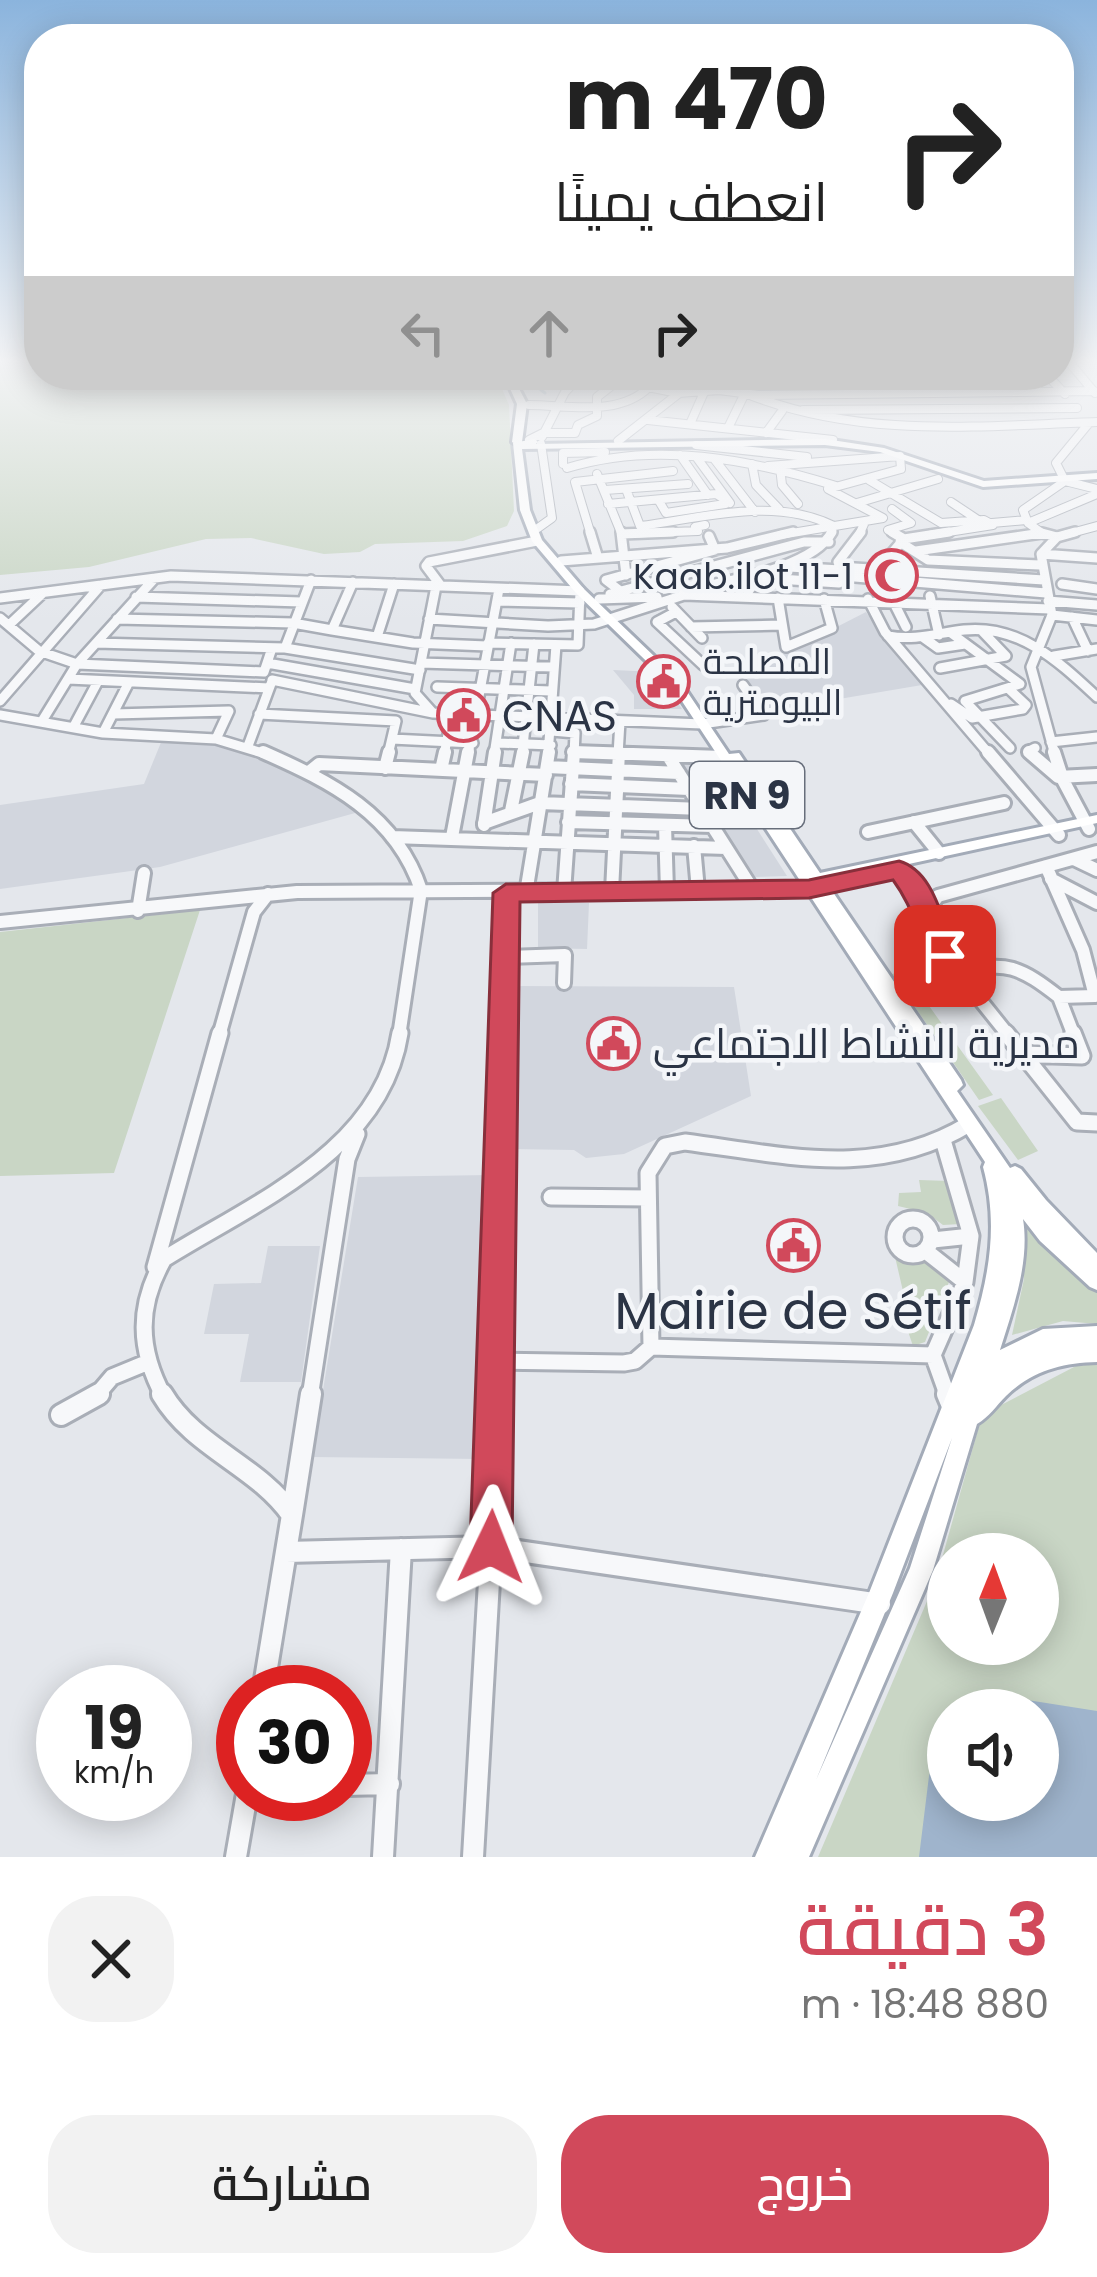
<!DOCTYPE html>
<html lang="ar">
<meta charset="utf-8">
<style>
body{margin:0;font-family:Poppins,Cairo,sans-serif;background:#f2f2f2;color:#222;direction:rtl;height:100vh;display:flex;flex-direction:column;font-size:45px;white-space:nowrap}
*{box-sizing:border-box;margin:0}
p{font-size:39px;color:#767676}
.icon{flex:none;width:66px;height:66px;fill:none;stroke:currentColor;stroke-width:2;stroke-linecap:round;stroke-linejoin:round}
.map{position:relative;height:1857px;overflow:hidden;direction:ltr}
.drawer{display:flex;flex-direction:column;background:#fff;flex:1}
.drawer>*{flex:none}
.guide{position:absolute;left:24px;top:24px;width:1050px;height:366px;border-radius:48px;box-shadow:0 6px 30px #0003;direction:rtl;background:#fff;color:#222;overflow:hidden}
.needle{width:78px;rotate:1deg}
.fabs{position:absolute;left:927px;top:1533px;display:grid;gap:24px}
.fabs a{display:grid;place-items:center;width:132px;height:132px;border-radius:50%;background:#fff;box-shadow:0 6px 30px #0003;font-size:60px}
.speed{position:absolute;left:36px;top:1665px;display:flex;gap:24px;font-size:60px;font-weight:700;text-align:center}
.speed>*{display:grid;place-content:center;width:156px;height:156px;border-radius:50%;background:#fff;box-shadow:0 6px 30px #0003;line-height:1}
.speed small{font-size:30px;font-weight:400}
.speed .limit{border:18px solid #d22;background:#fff;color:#111}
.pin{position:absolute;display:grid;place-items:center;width:102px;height:102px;color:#fff;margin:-51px;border-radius:24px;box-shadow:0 6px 18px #0006}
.me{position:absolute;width:132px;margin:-66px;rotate:2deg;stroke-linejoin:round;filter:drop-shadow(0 0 9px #0008)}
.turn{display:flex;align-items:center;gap:42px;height:252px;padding:0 48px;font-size:54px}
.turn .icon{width:156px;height:156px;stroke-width:2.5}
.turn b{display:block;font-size:84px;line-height:102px}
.lanes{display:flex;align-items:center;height:114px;padding:0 48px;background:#0003;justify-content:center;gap:60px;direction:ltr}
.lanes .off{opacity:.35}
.round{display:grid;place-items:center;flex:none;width:126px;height:126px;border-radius:48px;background:#f2f2f2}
.summary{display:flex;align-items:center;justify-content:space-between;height:204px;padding:0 48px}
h1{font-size:72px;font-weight:600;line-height:90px;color:#d1495b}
.primary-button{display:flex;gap:24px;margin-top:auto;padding:24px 48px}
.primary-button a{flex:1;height:138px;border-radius:48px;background:#d1495b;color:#fff;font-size:48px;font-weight:600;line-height:138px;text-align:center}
.primary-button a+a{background:#f2f2f2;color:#222}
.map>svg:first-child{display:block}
</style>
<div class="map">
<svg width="1097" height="1857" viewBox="0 0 1097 1857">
<rect width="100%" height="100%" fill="#e4e7ec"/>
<path fill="#d2d6de" d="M 866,612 L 922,685 L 768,711 L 743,675 Z
M 613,670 L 657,672 L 682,709 L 634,709 L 634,695 Z
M 162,740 L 238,746 L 262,753 L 366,810 L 160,867 L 0,889 L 0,805 L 144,784 Z
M 673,757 L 712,759 L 787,876 L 752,877 Z
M 538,903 L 589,903 L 587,949 L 538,948 Z
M 514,986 L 734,987 L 751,1096 L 624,1154 L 586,1158 L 574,1150 L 510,1149 Z
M 490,1175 L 481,1459 L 312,1457 L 358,1177 Z
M 268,1246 L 320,1246 L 301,1382 L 240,1382 L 249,1334 L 204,1334 L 214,1284 L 261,1283 Z"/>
<path fill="#c9d6c5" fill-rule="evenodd" d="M 0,362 L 39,362 L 39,375 L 496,375 L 509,405 L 514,511 L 507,526 L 463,541 L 375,544 L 360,552 L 324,554 L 251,538 L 206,539 L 89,567 L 0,575 Z
M 200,910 L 114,1173 L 0,1176 L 0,932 Z
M 904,971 L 993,1095 L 979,1100 L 892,974 Z
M 1001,1098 L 1038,1151 L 1018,1160 L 978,1106 Z
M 919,1180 L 950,1181 L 961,1224 L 943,1225 L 927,1213 L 898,1206 L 899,1193 L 921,1192 Z
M 1023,1222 L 1072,1271 L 1097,1289 L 1097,1324 L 1063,1321 L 1012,1335 L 1024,1279 Z
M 892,1244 L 911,1260 L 926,1260 L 951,1277 L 925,1342 L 913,1346 L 900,1308 L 906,1304 Z
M 1097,1355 L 1097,1857 L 818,1857 L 936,1580 L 982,1415 ZM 948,1554 L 1038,1554 L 1038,1644 L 948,1644 ZM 948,1710 L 1038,1710 L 1038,1800 L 948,1800 Z"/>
<path fill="#9fb4cc" d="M 990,1694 L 1097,1711 L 1097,1857 L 919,1857 L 929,1776 L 948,1711 L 948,1800 L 1038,1800 L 1038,1710 L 948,1710 L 966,1696 Z"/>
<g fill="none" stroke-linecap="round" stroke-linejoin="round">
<path stroke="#9fb4cc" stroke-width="3" d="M 522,375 L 545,393"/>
<defs>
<path id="minor-far4" d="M 1069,362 L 1095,393
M 1047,375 L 1065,394
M 916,376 L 1048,375
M 618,381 L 678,393 L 719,390 L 758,395 L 1094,391
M 674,382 L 753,375
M 800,382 L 882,381
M 529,405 C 569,405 619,417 649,387
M 803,410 L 1077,408
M 648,420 L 833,440
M 1089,423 L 1056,463 L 1065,481 L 1097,489
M 690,424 L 705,390
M 728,428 L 745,393 C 859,439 977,426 1097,422
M 766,433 L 782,411
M 542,437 L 565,392 L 581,375
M 529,440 L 543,433 L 575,433 L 578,425 L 597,416 L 597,397 L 624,376
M 618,441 L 678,394 L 668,375
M 696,445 L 807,457
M 680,455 L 708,495
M 715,460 L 755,512
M 563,464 L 563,453 L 605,452
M 752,464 L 756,485 L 779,509
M 768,466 L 900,456 L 901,469 L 828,489 L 883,518 L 780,535
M 780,467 L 782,485 L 798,504
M 567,468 C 655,441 749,459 836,486
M 597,474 L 622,535
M 869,480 L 941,523 L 984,520 L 993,525 L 929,535
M 626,489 L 640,526 C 704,518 773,496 834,526 L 830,535
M 605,490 L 688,484
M 659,501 L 666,513 L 725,504
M 951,502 L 978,520
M 857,503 L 938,479
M 608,504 L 716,494 L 730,503 L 697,458
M 892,509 L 911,523 L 888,530 L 897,535
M 992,523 L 1026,520
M 1028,523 L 1097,494
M 538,528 L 552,518 L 541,444
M 1042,533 L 1028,523 L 1023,510 L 1065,481
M 622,534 L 698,531 L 695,527 L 705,525
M 591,535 L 575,482 L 673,471
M 859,535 L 864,524
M 1028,535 L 1049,535
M 1064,535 L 1097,526"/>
<path id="minor-far3" d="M 590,532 L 597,555
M 621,532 L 626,575
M 861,532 L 838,562 L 843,576 L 1046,593
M 892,532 L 904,539
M 622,534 L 673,532
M 900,542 L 928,560 L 1040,565
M 916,551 L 1042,533 L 1057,537
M 1041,554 L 1097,558
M 561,561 L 727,548 L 793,532
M 789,567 L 840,570
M 839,567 L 1044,580
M 879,568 L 904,539 L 949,532
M 749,577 L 839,583
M 1062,584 L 1097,589
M 441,586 L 426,566 L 429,562 L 537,541
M 619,590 L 606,580 L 715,550 L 709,536
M 683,591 C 723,581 811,570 832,532
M 610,594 L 804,542 L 829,542
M 930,596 L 939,635
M 136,597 L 301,602
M 0,598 L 171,576 L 580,591 L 578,645 L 488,643
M 778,598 L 786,647 L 832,628 L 824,599
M 599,599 L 657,597
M 868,599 L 885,632 L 990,755
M 892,599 L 906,627
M 497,601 L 580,603
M 1048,601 L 1097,605
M 672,607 L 702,638
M 676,612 L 657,622 L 703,665
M 1052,615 L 1097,620
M 1072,617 L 1088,651
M 0,618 L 39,651 L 77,664 L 264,672 L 272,648
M 117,619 L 293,623 L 332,630 L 353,582
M 429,619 L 548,626 L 594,624 L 684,595 L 1050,609
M 9,625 L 43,593
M 691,627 L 782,625
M 332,630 L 413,643 L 487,646
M 951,633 L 1020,684 L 965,701 L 1010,748
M 888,636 C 915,641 938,633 964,630 C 1020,624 1059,662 1097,697
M 377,637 L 394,584
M 924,638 L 938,648 L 965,644
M 96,643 L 285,648 L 420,670
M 285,648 L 311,580
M 1054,656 L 1097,649
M 267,663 L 415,689
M 421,663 L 553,667
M 940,668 L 1006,656 L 982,631
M 68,679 L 269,688
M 272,680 L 433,713 L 702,724 L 764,715 L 743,685
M 437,687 L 551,691
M 0,701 L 101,585
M 951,704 L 972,718 L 1023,709 L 1026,705 L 1010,690
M 432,712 L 415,693 L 436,586
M 113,714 L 229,711 L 216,739
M 259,714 L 396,721 L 388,755
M 0,715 L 103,733 L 216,739 L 269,755
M 42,721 L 77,664 L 155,578
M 74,726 L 97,683
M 552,731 L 575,733 L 574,755
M 103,733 L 128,684
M 392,739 L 473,743
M 1051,742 L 1097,737
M 499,743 L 551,745
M 248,746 L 272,681
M 573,752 L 650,755
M 444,755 L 457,688
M 468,755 L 499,589
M 494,755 L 511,643
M 522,755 L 534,644
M 548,755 L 556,645
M 618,755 L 620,721
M 1031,755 L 1029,751 L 1035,748
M 1055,755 L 1031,667 L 1052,615 L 1041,554 L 1057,537 L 1075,532"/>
<path id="minor-far2" d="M 263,752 C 331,782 396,814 421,890 L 399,1036
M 573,752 L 722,757
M 988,752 L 1059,835
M 1029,752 L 1058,777 L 1097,775
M 1054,752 L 1063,780 L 1089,829
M 668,756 L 753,890
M 547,767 L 679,773
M 385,768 L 389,752
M 441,770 L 445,752
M 309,772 L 319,764 L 546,775
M 571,784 L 689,789
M 511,811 L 523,752
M 568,822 L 713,826
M 914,822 L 939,853
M 484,823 L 540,803 L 702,809
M 484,825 L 495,752
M 665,825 L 667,891
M 868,832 L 1004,803
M 392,837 L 726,848
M 452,837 L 468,752
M 694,846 L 698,890
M 1074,859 L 1097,870
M 1046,866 L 1083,950 L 1095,996 L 1059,997 L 1074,1036
M 899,870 L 928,909 L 935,940 L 945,956 L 1009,1036
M 1051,879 L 1097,903
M 612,891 L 619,752
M 564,892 L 574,752
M 526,893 L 549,752
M 928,909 L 938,896 L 1097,852
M 138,911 L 144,873
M 0,922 L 297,892 L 809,889
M 505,957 L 565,955 L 564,983
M 959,975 C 1003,957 1023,969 1059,997
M 219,1036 L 254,912 L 268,894
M 503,1036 L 506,893"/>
<path id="minor-far1" d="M 1006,1033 L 1077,1122 L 1097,1123
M 1023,1054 L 1082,1056 L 1073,1033
M 943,1140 L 971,1236 L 965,1282 L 933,1355 L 948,1397
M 551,1197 L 648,1198
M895 1237a18 18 0 1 1 36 0a18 18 0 1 1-36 0Z
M 933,1240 L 971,1236
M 927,1252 L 965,1282
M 155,1267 L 220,1033
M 651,1347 L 648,1173 L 665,1146 L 685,1142 C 785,1155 877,1180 969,1124
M 496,1361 L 624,1363 L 635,1361 L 651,1347 L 933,1355
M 95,1397 L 112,1377 L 146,1363
M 164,1397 C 138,1349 137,1306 164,1259 C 255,1202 382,1151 400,1033
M 310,1397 L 347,1159 L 357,1134
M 494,1397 L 503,1033"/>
<path id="minor" d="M 162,1394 C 194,1448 257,1465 292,1515 L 263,1692
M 947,1394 L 952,1406
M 61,1415 L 99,1394
M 292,1515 L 311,1394
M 286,1552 L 491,1547 L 880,1604
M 345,1785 L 389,1784
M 236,1857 L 247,1794
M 383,1857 L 401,1549
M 473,1857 L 491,1547 L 495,1394"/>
<path id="major" d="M 534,439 L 538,442 L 536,444 L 825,439 L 884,448 L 984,481 L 1097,473 L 1097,479 L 983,487 L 880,452 L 825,445 L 522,449 L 530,510 L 542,540 L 584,589 L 680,681 L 729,754 L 739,753 L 820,873 L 1097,815 L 1097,823 L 826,882 L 961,1080 L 963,1085 L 957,1091 L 1010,1168 L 1015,1166 L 1021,1169 L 1046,1200 L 1097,1253 L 1097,1290 L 1090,1287 L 1040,1241 L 1023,1219 C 1030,1262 1013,1309 1000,1350 L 1043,1329 L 1097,1326 L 1097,1362 C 1061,1363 1032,1371 1006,1396 C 996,1406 989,1417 977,1424 L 933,1570 L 809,1857 L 755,1857 L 869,1593 L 974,1325 C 990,1271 998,1222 983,1167 L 985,1162 L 672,686 L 576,593 L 532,541 L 520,510 L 513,443 ZM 952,1438 L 910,1568 L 816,1780 L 893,1593 Z"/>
<path id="highway" d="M 504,375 L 512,375 L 527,404 L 522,442 L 517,445 L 512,442 L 517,404 Z"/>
</defs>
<use href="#minor-far4" stroke="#a9aeb7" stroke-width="10"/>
<use href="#minor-far3" stroke="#a9aeb7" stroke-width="14"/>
<use href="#minor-far2" stroke="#a9aeb7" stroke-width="18"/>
<use href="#minor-far1" stroke="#a9aeb7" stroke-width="21"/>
<use href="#minor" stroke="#a9aeb7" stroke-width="26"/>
<use href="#major" stroke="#a3abb8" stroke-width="6"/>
<use href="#highway" stroke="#8b94a3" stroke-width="6"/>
<use href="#minor-far4" stroke="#f7f8fa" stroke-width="8"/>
<use href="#minor-far3" stroke="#f7f8fa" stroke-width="9"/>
<use href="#minor-far2" stroke="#f7f8fa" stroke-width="12"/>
<use href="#minor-far1" stroke="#f7f8fa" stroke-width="15"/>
<use href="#minor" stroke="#f7f8fa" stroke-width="20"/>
<use href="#major" fill="#fff" fill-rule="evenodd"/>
<use href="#highway" fill="#fff" fill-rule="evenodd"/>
</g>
<linearGradient id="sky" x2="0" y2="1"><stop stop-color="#8bb4dd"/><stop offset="0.58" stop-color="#f3f4f6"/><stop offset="1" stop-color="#f3f4f6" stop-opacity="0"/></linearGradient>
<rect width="1097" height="622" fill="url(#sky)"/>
<path fill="#d1495b" stroke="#882f3b" stroke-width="3" d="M 899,861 C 937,872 942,927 959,956 L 955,963 L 935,963 C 916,933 915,910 893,880 L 809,898 L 520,902 L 512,1547 L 506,1562 L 491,1568 L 476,1562 L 470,1547 L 493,893 L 506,884 L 809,880 Z"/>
<defs>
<symbol id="mosque-ring" viewBox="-11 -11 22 22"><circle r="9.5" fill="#f4f6f9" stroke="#d1495b" stroke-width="1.5"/><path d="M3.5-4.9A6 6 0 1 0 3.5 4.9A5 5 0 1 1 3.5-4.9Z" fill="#d1495b"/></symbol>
<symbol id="civic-ring" viewBox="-11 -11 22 22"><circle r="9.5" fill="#f4f6f9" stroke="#d1495b" stroke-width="1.5"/><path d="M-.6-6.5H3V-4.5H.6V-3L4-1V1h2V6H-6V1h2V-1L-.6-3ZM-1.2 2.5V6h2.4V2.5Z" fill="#d1495b"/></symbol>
</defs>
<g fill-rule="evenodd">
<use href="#mosque-ring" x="862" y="546" width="59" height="59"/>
<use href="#civic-ring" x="634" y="652" width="59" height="59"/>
<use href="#civic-ring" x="434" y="686" width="59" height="59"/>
<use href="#civic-ring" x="584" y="1014" width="59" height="59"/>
<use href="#civic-ring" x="764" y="1216" width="59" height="59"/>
</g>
<g text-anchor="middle" stroke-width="9" stroke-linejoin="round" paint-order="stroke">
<g font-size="36" fill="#2b3445" stroke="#f4f6f9" text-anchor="end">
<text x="853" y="589">Kaab.ilot 11-1</text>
<text x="703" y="674" text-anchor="start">المصلحة<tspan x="703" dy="41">البيومترية</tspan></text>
</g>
<rect fill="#f4f6f9" stroke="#676e7b" stroke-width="3" x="690" y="762" width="114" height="66" rx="9"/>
<g font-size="39" font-weight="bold" fill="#2b3445">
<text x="747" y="809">RN 9</text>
</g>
<g font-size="42" fill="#2b3445" stroke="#f4f6f9" text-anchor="start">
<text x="502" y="731">CNAS</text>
<text x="653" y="1058">مديرية النشاط الاجتماعي</text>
</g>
<g font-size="51" fill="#2b3445" stroke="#f4f6f9">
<text x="793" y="1329">Mairie de Sétif</text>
</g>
</g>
</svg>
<div class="fabs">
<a><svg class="needle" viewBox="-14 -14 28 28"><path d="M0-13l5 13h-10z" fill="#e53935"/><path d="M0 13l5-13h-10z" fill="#767676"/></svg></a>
<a><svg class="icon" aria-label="sound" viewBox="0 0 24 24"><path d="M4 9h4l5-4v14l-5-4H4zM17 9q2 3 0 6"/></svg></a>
</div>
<div class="speed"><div>19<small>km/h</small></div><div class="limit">30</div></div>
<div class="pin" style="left:945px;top:956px;background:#d93025"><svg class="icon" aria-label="arrive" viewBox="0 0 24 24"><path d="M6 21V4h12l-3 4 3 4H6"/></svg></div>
<svg class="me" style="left:491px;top:1547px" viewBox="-20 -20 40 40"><path d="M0-17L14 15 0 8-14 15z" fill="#d1495b" stroke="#fff" stroke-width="4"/></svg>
<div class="guide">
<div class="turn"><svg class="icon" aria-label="right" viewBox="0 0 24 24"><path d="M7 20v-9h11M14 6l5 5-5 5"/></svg><div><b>470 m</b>انعطف يمينًا</div></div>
<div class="lanes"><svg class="icon off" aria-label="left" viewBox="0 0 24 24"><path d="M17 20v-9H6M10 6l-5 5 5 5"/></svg><svg class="icon off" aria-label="ahead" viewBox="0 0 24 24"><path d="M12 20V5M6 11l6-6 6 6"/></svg><svg class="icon" aria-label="right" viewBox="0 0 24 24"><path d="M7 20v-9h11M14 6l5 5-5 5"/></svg></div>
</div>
</div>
<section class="drawer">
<div class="summary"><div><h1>3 دقيقة</h1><p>880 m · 18:48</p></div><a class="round"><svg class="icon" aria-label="close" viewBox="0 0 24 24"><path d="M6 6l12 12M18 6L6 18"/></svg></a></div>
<div class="primary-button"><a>خروج</a><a>مشاركة</a></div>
</section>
